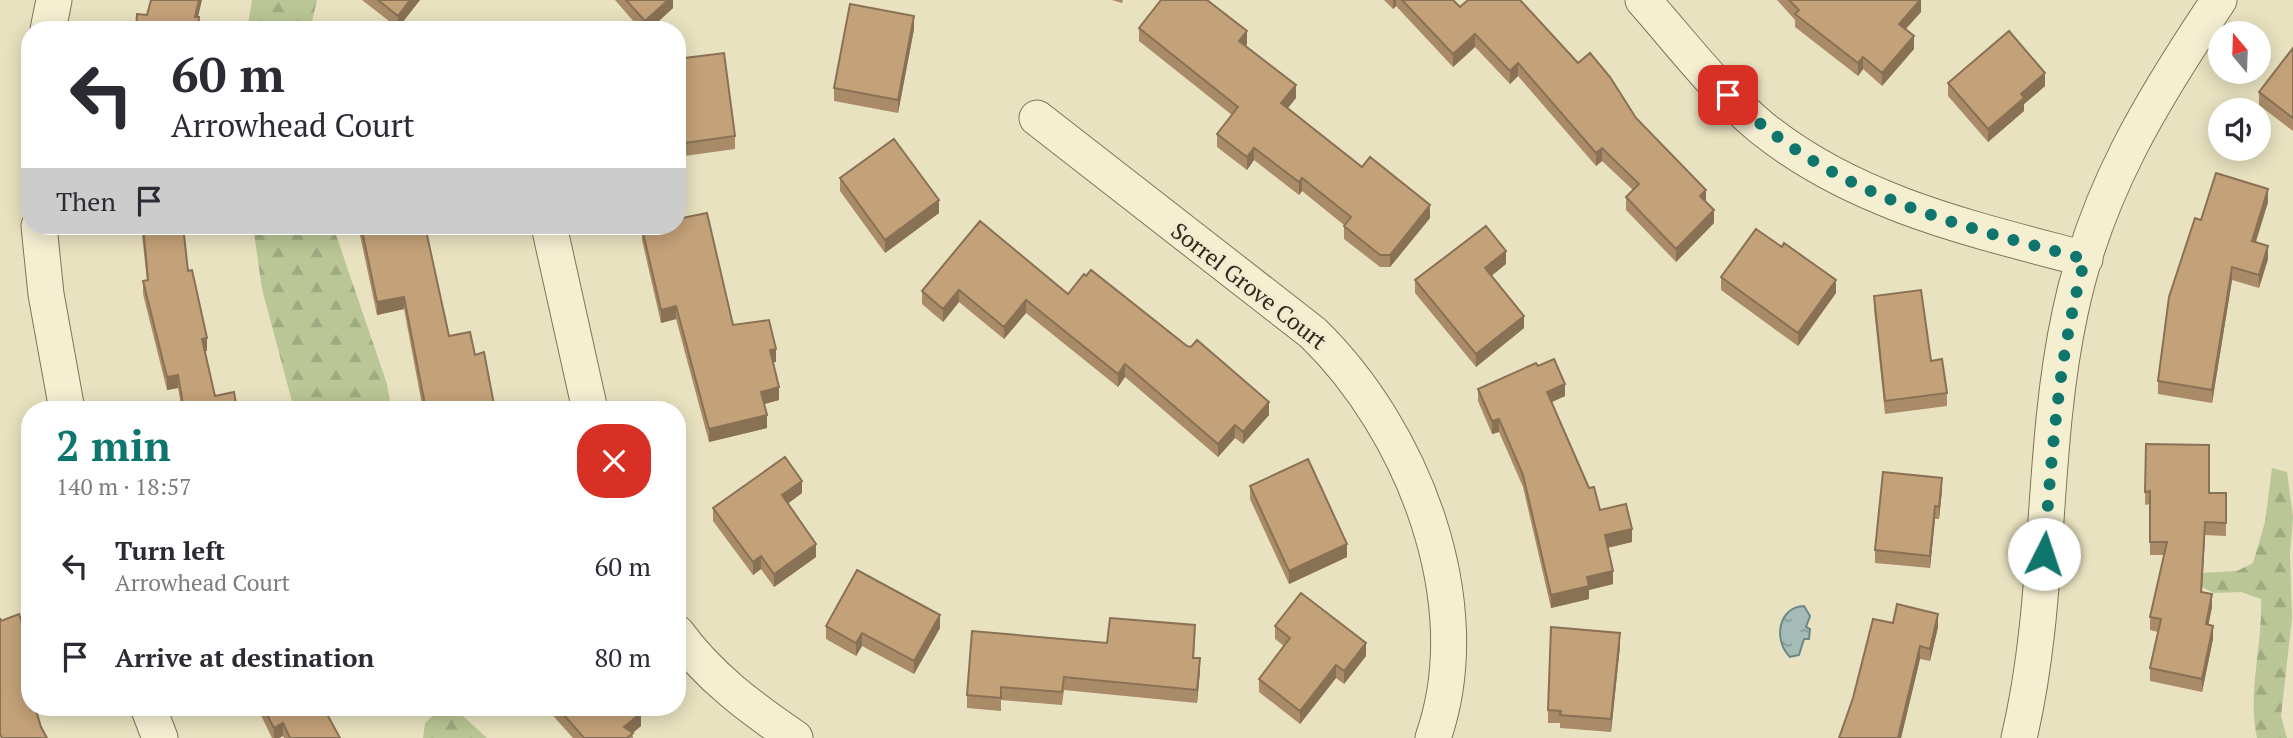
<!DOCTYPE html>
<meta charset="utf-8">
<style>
body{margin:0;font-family:"PT Serif",serif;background:#f7f7f7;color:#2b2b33;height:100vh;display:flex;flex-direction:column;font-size:26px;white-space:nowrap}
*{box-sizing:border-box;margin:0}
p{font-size:23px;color:#7c7c81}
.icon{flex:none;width:38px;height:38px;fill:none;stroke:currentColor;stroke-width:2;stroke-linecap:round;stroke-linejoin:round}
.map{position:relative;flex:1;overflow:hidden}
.drawer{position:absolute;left:21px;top:401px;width:665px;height:315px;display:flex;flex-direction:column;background:#fff;border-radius:28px;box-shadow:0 4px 18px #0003}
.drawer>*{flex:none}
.top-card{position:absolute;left:21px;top:21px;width:665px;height:214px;border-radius:28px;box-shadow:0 4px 18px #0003;background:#fff;color:#2b2b33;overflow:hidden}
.needle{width:46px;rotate:341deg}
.buttons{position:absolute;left:2208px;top:21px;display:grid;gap:14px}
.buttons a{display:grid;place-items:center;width:63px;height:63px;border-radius:50%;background:#fff;box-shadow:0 4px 18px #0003;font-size:35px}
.pin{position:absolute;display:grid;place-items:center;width:60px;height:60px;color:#fff;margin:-30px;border-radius:14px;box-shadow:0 4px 10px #0006}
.me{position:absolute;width:77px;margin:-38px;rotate:4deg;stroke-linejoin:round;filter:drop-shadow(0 0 5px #0008)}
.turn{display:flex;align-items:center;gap:24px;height:147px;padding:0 35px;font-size:32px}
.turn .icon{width:91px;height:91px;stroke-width:2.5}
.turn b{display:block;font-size:49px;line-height:60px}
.then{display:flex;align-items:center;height:66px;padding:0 35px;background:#0003;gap:14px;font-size:26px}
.round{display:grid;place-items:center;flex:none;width:74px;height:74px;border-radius:28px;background:#f7f7f7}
.headline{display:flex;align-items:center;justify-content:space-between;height:119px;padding:0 35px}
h1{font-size:42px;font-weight:600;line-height:52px;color:#0f766e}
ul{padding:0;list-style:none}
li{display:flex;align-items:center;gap:21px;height:91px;padding:0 35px}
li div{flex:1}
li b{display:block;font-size:26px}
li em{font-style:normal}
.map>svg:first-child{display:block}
</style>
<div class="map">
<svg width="2293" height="738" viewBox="0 0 2293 738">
<defs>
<pattern id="forest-firs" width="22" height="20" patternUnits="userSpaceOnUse" patternTransform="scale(1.75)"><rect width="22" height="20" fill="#bac695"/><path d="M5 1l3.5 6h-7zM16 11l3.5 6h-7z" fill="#a0aa80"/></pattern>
<pattern id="water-ripples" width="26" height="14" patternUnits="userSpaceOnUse" patternTransform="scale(1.75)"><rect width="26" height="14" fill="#a3bcb7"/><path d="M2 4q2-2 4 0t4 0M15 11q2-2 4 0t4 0" fill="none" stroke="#859994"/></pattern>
</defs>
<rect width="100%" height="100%" fill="#e9e2c0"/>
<path fill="url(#forest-firs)" d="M 252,0 L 317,0 L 310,30 L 247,30 Z
M 253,226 L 333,226 L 387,384 L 391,409 L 294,409 L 262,289 Z
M 2272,468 L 2287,472 L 2293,517 L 2290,554 L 2292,618 L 2281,716 L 2287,738 L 2257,738 C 2247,692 2263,645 2261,599 L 2241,592 L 2214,593 L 2192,582 L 2199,573 L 2237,571 L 2253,563 L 2265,522 Z
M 440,709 L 463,716 L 487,738 L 423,738 L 425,723 Z"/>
<path fill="url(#water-ripples)" stroke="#6b8885" stroke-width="2" d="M 1804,606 L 1810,616 L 1806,627 L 1810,629 L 1809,639 L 1804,639 L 1799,655 L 1790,657 C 1773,640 1778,607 1804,606 Z"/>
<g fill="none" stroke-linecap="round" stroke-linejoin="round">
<defs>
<path id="minor" d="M 1643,0 C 1681,43 1718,92 1762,128 C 1855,203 1972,229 2085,259
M 48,30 L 54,0
M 1037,118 L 1313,333 C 1412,429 1481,602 1433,738
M 39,226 L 46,294 L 67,410
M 549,226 L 590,410
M 677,633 C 709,677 751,708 795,738
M 148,707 L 160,738
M 2019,738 C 2052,599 2040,453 2070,313 C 2095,193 2152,100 2219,0"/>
</defs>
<use href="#minor" stroke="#80735a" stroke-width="37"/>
<use href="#minor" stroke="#f5efd2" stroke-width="35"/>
</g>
<path fill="#a98b68" d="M 362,0 L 420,0 L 398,28 Z
M 615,0 L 673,0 L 673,8 L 649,30 L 641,30 Z
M 1112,0 L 1123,0 L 1122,3 Z
M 1384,0 L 1453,0 L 1460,7 L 1521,0 L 1521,2 L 1578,63 L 1636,118 L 1706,202 L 1714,223 L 1676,262 L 1626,210 L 1626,197 L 1633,190 L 1602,161 L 1596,166 L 1518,76 L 1510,84 L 1475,47 L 1453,67 L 1396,6 L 1393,9 Z
M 1777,0 L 1921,0 L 1921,12 L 1906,29 L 1914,49 L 1882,86 L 1863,69 L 1858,76 L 1795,27 L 1795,20 Z
M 1139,28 L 1247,44 L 1246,46 L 1296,98 L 1288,108 L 1362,167 L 1430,218 L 1390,267 L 1380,267 L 1344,239 L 1344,225 L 1302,191 L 1299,195 L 1254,160 L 1247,170 L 1217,147 L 1217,134 L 1232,115 L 1139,41 Z
M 914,29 L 898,113 L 834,101 L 834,88 Z
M 2293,48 L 2293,131 L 2259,105 L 2259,92 Z
M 677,59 L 735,136 L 735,149 L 677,157 Z
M 1948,83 L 2045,86 L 2024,104 L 2024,111 L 1988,142 L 1948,96 Z
M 840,178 L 939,213 L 885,253 L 840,191 Z
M 2268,202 L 2256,242 L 2268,259 L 2259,288 L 2232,280 L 2212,403 L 2158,394 L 2158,381 L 2201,220 Z
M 980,221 L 1068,294 L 1269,415 L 1243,444 L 1235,438 L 1218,457 L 1125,377 L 1118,387 L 1026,313 L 1004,339 L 959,302 L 943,322 L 922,304 L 922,291 Z
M 141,226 L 183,226 L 188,271 L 207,351 L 205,351 L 215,396 L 237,410 L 182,410 L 178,388 L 167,390 L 143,294 L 143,281 L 147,280 Z
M 358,226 L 425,226 L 449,336 L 475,355 L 495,410 L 423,410 L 404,309 L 377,315 Z
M 642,228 L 733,325 L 776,362 L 773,362 L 779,400 L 764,404 L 767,428 L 709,442 L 676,319 L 661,323 L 642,240 Z
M 1506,264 L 1491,276 L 1524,328 L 1476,367 L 1415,293 L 1415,280 Z
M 1721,277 L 1836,293 L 1798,346 L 1721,290 Z
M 1874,296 L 1947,393 L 1947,406 L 1885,414 L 1874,309 Z
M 1538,366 L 1565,396 L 1552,402 L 1589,488 L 1600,510 L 1632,542 L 1608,548 L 1613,584 L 1589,590 L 1589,599 L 1551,608 L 1523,487 L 1499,432 L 1492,434 L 1478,401 L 1478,389 Z
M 2146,444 L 2209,493 L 2226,493 L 2226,536 L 2205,535 L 2202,592 L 2212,607 L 2208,625 L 2213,639 L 2202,692 L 2150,681 L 2150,668 L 2158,632 L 2150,630 L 2150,617 L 2164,555 L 2150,555 L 2150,504 L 2145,505 Z
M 1250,486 L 1347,557 L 1289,584 L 1250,499 Z
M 1942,490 L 1939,519 L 1935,519 L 1930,568 L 1875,563 L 1875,550 Z
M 802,493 L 788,503 L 816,557 L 774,587 L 761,569 L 753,575 L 713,521 L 713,508 Z
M 1893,623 L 1938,627 L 1930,661 L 1920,659 L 1901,738 L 1839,738 L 1853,698 Z
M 826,626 L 940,628 L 914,674 L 862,646 L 856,656 L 826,639 Z
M 1275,626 L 1366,656 L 1344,684 L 1336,678 L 1300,724 L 1259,692 L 1259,679 L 1284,646 L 1275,639 Z
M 1195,638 L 1194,658 L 1200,671 L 1197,703 L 1064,690 L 1062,705 L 1001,700 L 1001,711 L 967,708 L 967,695 L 1107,643 Z
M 1620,646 L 1611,732 L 1560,728 L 1560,723 L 1548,723 L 1548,710 Z
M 257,707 L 329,707 L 329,714 L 327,715 L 340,738 L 284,738 L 283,736 L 279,738 L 272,738 Z
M 547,707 L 636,707 L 641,726 L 632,733 L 633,738 L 573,738 L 547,709 Z"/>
<path fill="#897155" d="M 199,0 L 202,0 L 195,30 L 195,17 Z
M 410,0 L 420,0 L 398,28 L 398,16 Z
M 668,0 L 673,0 L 673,8 L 649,30 L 645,30 L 645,21 Z
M 1393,0 L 1396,0 L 1396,6 L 1393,9 Z
M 1921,0 L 1921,12 L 1899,36 L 1899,24 Z
M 914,16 L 914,29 L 898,113 L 898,100 Z
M 1247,31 L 1247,44 L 1239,54 L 1239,41 Z
M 1475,34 L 1475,47 L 1453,67 L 1453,54 Z
M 1914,36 L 1914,49 L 1882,86 L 1882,73 Z
M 1863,57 L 1863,69 L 1858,76 L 1858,63 Z
M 1518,63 L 1518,76 L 1510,84 L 1510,71 Z
M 2045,73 L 2045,86 L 2024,104 L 2024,111 L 1988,142 L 1988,129 L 2021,94 Z
M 1296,85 L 1296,98 L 1281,116 L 1281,103 Z
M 1254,148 L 1254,160 L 1247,170 L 1247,157 Z
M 1602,148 L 1602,161 L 1596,166 L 1596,153 Z
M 1302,178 L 1302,191 L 1299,195 L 1299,182 Z
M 2268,189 L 2268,202 L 2252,253 L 2252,241 Z
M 1706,190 L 1706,203 L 1700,196 Z
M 939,200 L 939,213 L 885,253 L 885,240 Z
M 1430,205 L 1430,218 L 1390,267 L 1390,255 Z
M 1714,210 L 1714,223 L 1676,262 L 1676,249 Z
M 2268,246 L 2268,259 L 2259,288 L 2259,275 Z
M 1506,251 L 1506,264 L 1485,281 L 1485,268 Z
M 2232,267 L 2232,280 L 2212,403 L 2212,390 Z
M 1836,280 L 1836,293 L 1798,346 L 1798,333 Z
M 959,290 L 959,302 L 943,322 L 943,309 Z
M 404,297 L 404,309 L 377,315 L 377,302 Z
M 1026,300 L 1026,313 L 1004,339 L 1004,327 Z
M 676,306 L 676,319 L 661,323 L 661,310 Z
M 1524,316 L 1524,328 L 1476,367 L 1476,354 Z
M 207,338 L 207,351 L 202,352 L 202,339 Z
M 776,349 L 776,362 L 770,363 L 770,350 Z
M 1125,364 L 1125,377 L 1118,387 L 1118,374 Z
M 178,375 L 178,388 L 167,390 L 167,377 Z
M 1565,384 L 1565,396 L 1547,404 L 1547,392 Z
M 779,387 L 779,400 L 761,405 L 761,392 Z
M 1269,402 L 1269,415 L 1243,444 L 1243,432 Z
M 767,415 L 767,428 L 709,442 L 709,429 Z
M 1499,419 L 1499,432 L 1492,434 L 1492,421 Z
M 1235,425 L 1235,438 L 1218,457 L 1218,444 Z
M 1942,478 L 1942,490 L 1939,519 L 1939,507 Z
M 802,481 L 802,493 L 782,508 L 782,495 Z
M 1935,506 L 1935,519 L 1930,568 L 1930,556 Z
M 2205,522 L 2205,535 L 2201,604 L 2201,592 Z
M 1632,529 L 1632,542 L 1605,548 L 1605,535 Z
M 816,544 L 816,557 L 774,587 L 774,574 Z
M 1347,544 L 1347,557 L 1289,584 L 1289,571 Z
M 761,556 L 761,569 L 753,575 L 753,562 Z
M 1613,571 L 1613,584 L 1589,590 L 1589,599 L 1551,608 L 1551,595 L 1587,577 Z
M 2212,594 L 2212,607 L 2206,637 L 2206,624 Z
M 1938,614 L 1938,627 L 1930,661 L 1930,649 Z
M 940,615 L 940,628 L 914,674 L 914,661 Z
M 2213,626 L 2213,639 L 2202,692 L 2202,679 Z
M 862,633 L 862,646 L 856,656 L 856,643 Z
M 1620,633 L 1620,646 L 1611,732 L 1611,719 Z
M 1366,643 L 1366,656 L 1344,684 L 1344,671 Z
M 1920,646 L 1920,659 L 1901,738 L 1898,738 Z
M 1200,658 L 1200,671 L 1197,703 L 1197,690 Z
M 1336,665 L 1336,678 L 1300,724 L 1300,711 Z
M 322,707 L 329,707 L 329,714 L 322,718 Z
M 641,713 L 641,726 L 627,738 L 624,727 Z
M 283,723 L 283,736 L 279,738 L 274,738 L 274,728 Z"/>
<path fill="#c4a279" stroke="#897155" stroke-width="2" d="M 151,0 L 199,0 L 195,17 L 199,17 L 198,30 L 136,30 L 137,14 L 147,15 Z
M 378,0 L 410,0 L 398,16 Z
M 626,0 L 668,0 L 645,21 Z
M 1161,0 L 1207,0 L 1247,31 L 1239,41 L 1296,85 L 1281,103 L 1362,167 L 1370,157 L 1430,205 L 1390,255 L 1380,255 L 1344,226 L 1351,217 L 1302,178 L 1299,182 L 1254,148 L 1247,157 L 1217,134 L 1238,107 L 1139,28 Z
M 1402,0 L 1453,0 L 1460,7 L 1468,0 L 1520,0 L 1578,63 L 1590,53 L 1610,77 L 1636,118 L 1706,190 L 1700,196 L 1714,210 L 1676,249 L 1626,197 L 1639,184 L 1602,148 L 1596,153 L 1518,63 L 1510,71 L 1475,34 L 1453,54 Z
M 1789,0 L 1920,0 L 1899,24 L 1914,36 L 1882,73 L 1863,57 L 1858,63 L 1795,14 L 1799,10 Z
M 850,4 L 914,16 L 898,100 L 834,88 Z
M 2009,31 L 2045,73 L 2021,94 L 2024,98 L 1988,129 L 1948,83 Z
M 2293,48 L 2293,118 L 2259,92 Z
M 724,53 L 735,136 L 677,144 L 677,59 Z
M 894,139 L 939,200 L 885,240 L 840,178 Z
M 2216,173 L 2268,189 L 2252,241 L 2268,246 L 2259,275 L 2232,267 L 2212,390 L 2158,381 L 2169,297 L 2195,218 L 2201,220 Z
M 707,213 L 733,325 L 769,320 L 776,349 L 770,350 L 779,387 L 761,392 L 767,415 L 709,429 L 676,306 L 661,310 L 642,228 L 650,226 L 677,226 L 677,219 Z
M 980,221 L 1068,294 L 1084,274 L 1086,276 L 1091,270 L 1187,346 L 1191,347 L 1197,340 L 1269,402 L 1243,432 L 1235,425 L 1218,444 L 1125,364 L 1118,374 L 1026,300 L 1004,327 L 959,290 L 943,309 L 922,291 Z
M 143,226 L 183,226 L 188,271 L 192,270 L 207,338 L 202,339 L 215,396 L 234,392 L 237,410 L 184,410 L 178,375 L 167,377 L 143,281 L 148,280 Z
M 361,226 L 425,226 L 449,336 L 470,332 L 475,355 L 484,352 L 495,410 L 426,410 L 404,297 L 377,302 Z
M 1486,226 L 1506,251 L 1485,268 L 1524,316 L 1476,354 L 1415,280 Z
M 1756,229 L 1782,247 L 1784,243 L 1836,280 L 1798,333 L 1721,277 Z
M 1921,290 L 1931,361 L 1942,359 L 1947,393 L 1885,401 L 1874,296 Z
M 1554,359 L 1565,384 L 1547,392 L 1589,488 L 1594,487 L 1600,510 L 1626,504 L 1632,529 L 1605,535 L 1613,571 L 1587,577 L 1589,586 L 1551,595 L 1523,475 L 1499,419 L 1492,421 L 1478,389 L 1536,363 L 1538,366 Z
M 2146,444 L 2209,445 L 2209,493 L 2226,493 L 2226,523 L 2205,522 L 2201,592 L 2212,594 L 2206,624 L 2213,626 L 2202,679 L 2150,668 L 2161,619 L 2150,617 L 2167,542 L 2150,542 L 2150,491 L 2145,492 Z
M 785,457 L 802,481 L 782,495 L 816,544 L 774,574 L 761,556 L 753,562 L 713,508 Z
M 1308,459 L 1347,544 L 1289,571 L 1250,486 Z
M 1883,472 L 1942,478 L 1939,507 L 1935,506 L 1930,556 L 1875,550 Z
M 857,570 L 940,615 L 914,661 L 862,633 L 856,643 L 826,626 Z
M 1301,593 L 1366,643 L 1344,671 L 1336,665 L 1300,711 L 1259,679 L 1290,638 L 1275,626 Z
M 1897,604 L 1938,614 L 1930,649 L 1920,646 L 1898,738 L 1839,738 L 1853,698 L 1873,619 L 1893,623 Z
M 19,614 L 30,646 L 30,707 L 35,707 L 41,727 L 47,738 L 2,738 L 0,734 L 0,618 L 1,621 Z
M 1110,618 L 1195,625 L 1193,658 L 1200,658 L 1197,690 L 1064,677 L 1062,692 L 1001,687 L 1001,698 L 967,695 L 972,631 L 1107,643 Z
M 1551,627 L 1620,633 L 1611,719 L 1560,715 L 1561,711 L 1548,710 Z
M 263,707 L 323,707 L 340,738 L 290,738 L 283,723 L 274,728 Z
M 557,707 L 636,707 L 641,713 L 624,727 L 633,733 L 627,738 L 584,738 Z"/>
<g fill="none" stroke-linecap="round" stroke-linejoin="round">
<path stroke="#0f766e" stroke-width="12" stroke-dasharray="0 21.6" d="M 1728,95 C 1833,196 1949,223 2085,259 C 2058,356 2052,454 2044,554"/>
</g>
<g text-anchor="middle" stroke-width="7" stroke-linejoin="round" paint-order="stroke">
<g font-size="23" fill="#31291d" stroke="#f1eccf">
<text transform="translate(1249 286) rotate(38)" y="8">Sorrel Grove Court</text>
</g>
</g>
</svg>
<div class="buttons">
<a><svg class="needle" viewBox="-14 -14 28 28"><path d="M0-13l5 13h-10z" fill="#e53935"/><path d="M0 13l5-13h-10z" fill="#7c7c81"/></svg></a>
<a><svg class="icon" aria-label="sound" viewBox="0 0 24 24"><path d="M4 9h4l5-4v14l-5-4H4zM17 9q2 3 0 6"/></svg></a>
</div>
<div class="pin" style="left:1728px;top:95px;background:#d93025"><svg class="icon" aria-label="arrive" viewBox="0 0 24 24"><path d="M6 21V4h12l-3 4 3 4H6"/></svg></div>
<svg class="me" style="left:2044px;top:554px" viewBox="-20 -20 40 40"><circle r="19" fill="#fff"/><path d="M0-13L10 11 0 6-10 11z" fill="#0f766e"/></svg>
<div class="top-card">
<div class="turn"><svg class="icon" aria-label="left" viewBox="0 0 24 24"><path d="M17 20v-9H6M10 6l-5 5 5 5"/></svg><div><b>60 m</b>Arrowhead Court</div></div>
<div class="then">Then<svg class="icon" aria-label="arrive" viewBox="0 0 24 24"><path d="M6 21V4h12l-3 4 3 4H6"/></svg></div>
</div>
<section class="drawer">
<div class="headline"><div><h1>2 min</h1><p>140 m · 18:57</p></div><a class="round" style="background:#d93025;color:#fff"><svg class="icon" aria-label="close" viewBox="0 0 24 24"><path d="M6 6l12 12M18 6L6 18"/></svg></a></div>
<ul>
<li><svg class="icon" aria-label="left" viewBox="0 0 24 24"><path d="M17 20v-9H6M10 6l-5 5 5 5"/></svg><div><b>Turn left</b><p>Arrowhead Court</p></div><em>60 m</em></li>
<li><svg class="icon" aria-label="arrive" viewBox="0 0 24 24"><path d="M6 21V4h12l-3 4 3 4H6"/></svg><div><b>Arrive at destination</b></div><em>80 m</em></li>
</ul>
</section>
</div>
